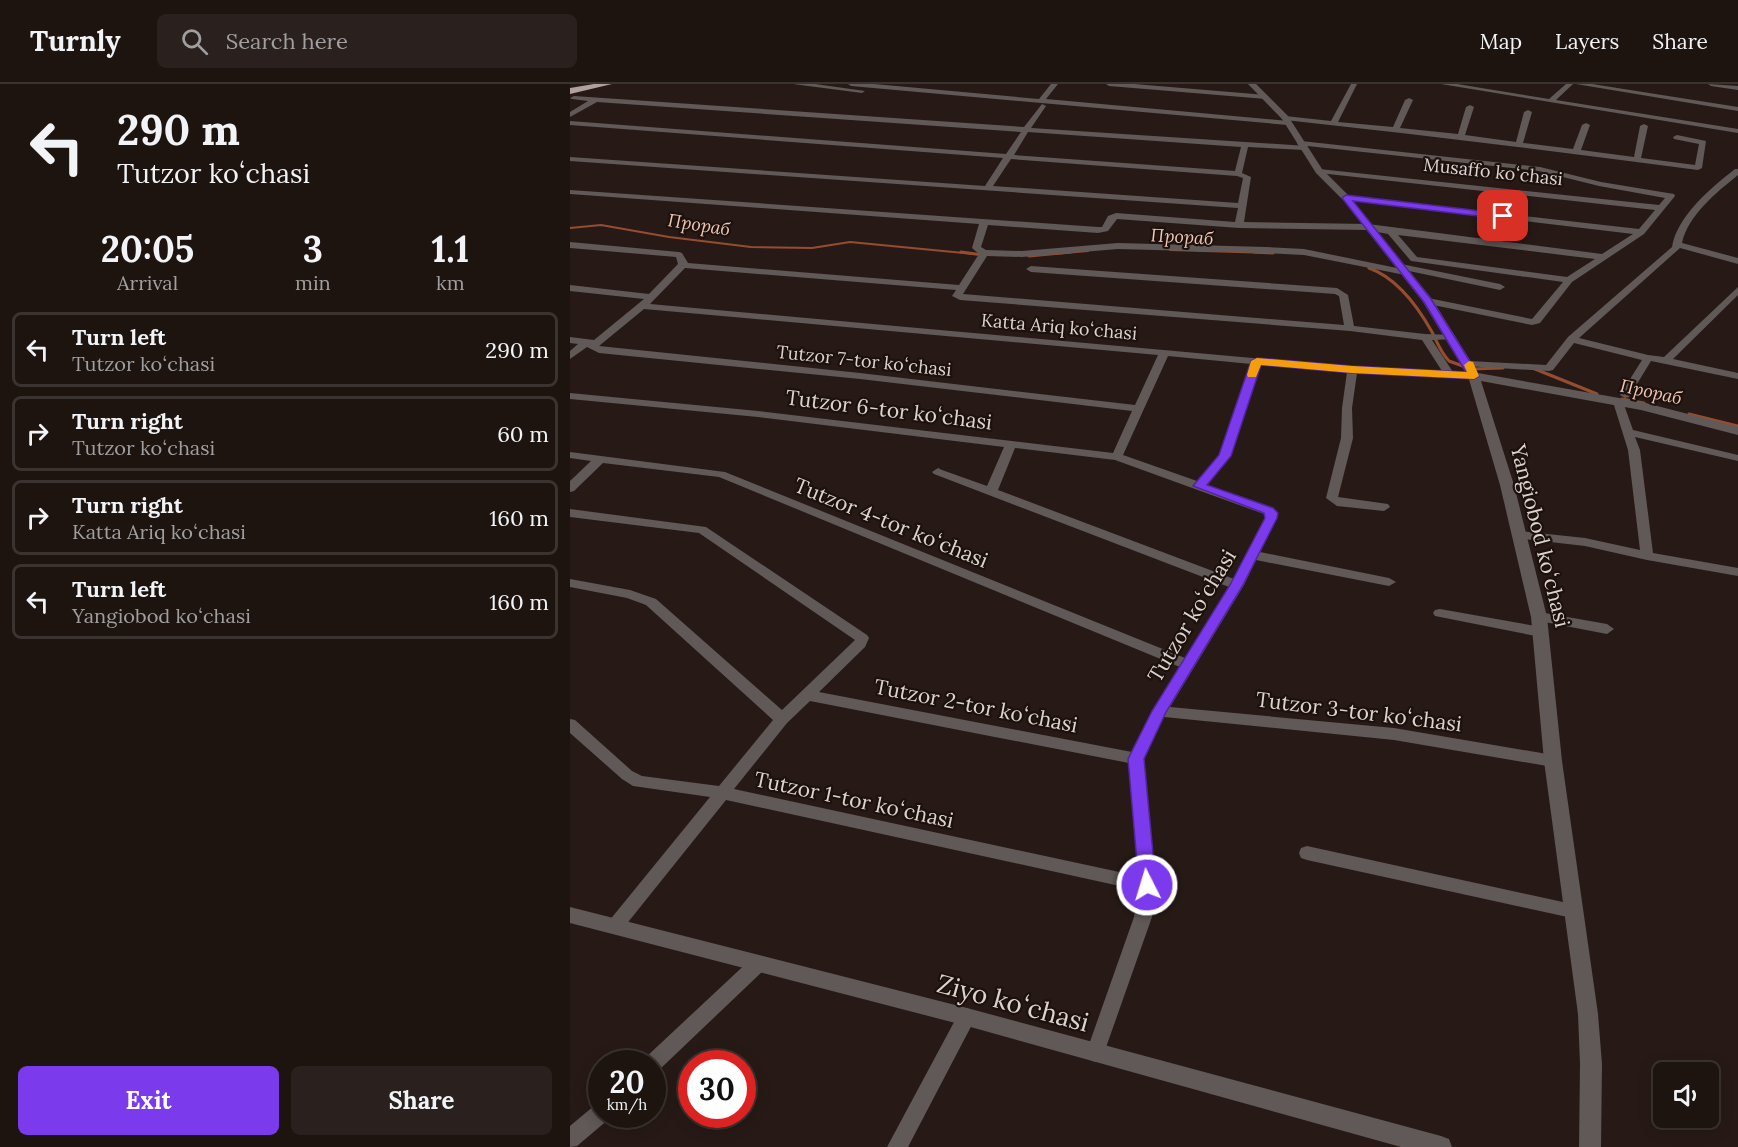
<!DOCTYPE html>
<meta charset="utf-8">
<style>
body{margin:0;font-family:Lora,serif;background:#2a211e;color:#f1f3f6;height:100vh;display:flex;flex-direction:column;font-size:22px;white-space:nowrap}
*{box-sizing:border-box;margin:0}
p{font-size:20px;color:#a09e9f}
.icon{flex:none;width:33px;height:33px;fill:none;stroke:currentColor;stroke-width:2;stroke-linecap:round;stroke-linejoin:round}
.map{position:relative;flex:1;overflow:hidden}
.side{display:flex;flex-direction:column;background:#1d1410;width:570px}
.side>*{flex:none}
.hud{background:#1d1410;color:#f1f3f6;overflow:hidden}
.buttons{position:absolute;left:1083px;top:978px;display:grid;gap:12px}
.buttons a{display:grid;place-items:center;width:66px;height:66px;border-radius:9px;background:#1d1410;box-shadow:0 3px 15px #0003,0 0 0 2px #3b3330;font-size:30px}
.speed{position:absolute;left:18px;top:966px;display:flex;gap:12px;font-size:30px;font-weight:700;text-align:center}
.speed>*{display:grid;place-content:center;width:78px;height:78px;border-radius:50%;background:#1d1410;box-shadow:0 3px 15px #0003,0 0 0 2px #3b3330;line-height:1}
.speed small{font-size:15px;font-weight:400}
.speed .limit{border:9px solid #d22;background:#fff;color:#111}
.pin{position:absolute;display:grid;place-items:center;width:51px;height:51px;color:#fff;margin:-26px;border-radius:12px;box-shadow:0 3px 9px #0006}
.me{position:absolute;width:66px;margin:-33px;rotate:355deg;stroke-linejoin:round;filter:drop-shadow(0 0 4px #0008)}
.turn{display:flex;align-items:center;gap:21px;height:126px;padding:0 18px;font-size:27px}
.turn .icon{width:78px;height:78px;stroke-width:2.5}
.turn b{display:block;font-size:42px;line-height:51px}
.eta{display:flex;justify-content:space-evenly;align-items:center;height:102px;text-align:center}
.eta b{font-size:36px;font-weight:700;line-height:42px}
.action{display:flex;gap:12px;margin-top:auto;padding:12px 18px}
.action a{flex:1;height:69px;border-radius:9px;background:#7c3aed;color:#fff;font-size:24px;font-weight:700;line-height:69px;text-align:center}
.action a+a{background:#2a211e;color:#f1f3f6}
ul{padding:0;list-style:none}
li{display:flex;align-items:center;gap:18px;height:75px;margin:0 12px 9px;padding:0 6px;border:3px solid #3b3330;border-radius:9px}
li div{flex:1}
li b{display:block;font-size:22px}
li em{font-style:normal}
header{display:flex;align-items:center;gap:36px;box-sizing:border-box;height:84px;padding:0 30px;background:#1d1410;border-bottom:2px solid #3b3330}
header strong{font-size:28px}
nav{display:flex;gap:33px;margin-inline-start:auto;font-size:21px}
.search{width:420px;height:54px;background:#2a211e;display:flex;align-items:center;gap:15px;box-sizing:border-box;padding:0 21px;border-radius:9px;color:#a09e9f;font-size:22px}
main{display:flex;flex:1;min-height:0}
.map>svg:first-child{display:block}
</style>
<header>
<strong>Turnly</strong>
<div class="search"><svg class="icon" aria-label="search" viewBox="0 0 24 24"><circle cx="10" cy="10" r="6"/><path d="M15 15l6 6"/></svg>Search here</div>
<nav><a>Map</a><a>Layers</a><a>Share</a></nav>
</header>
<main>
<section class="side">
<div class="hud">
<div class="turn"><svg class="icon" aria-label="left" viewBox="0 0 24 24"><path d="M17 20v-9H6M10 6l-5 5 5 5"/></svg><div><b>290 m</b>Tutzor koʻchasi</div></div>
</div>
<div class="eta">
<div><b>20:05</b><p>Arrival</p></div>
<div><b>3</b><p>min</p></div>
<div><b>1.1</b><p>km</p></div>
</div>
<ul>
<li><svg class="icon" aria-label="left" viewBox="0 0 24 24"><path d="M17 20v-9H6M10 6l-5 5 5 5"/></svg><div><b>Turn left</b><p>Tutzor koʻchasi</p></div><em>290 m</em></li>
<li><svg class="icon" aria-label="right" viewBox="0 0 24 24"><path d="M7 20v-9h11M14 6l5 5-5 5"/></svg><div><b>Turn right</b><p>Tutzor koʻchasi</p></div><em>60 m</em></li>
<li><svg class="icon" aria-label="right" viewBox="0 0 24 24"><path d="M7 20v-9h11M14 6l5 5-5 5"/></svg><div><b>Turn right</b><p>Katta Ariq koʻchasi</p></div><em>160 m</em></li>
<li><svg class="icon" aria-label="left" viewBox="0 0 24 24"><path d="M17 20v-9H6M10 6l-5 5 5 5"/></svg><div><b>Turn left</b><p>Yangiobod koʻchasi</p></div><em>160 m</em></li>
</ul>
<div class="action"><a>Exit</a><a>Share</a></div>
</section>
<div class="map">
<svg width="1168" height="1063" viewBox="0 0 1168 1063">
<rect width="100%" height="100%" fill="#271a16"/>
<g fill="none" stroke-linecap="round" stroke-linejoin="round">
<path stroke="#954d30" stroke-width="2" d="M 0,144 L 31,141 L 99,153 L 181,163 L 242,164 L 280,158 L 404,170
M 600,166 L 703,169
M 483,170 L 518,167"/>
<path stroke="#954d30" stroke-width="3" d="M 391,168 L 413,171
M 684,168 L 703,169
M 459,172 L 501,168
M 799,184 C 827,194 848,223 862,248 C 867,258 871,269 879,277 L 901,285 L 933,284
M 965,285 L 1027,310
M 1052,315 L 1074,319
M 1119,330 L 1168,342"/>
<path fill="#605957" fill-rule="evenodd" d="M 223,0 L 245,0 L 295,7 L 292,9 Z
M 278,0 L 304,0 L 469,15 L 481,0 L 488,0 L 476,15 L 718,37 L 722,39 L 718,41 L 281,2 Z
M 536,0 L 564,0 L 696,11 L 699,13 L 696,15 L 539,2 Z
M 781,0 L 787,0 L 768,38 L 823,43 L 835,16 L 839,14 L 843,16 L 830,44 L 888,50 L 896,23 L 900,21 L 904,23 L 895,51 L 946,58 L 954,28 L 958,26 L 962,28 L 953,59 L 1003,65 L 1012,41 L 1016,39 L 1020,41 L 1011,66 L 1064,73 L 1070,42 L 1074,40 L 1078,42 L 1071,74 L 1125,81 L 1129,60 L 1104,55 L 1103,53 L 1107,51 L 1136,57 L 1132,84 L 1128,86 C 991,68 853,51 715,36 L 711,34 L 715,32 L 761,37 Z
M 871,0 L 887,0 L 979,15 L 996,0 L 1003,0 L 986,16 L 1168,45 L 1168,49 Z
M 1006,0 L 1022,0 L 1168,23 L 1168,27 Z
M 1138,0 L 1168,2 L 1168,6 L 1141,2 Z
M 4,12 L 454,43 L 472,20 L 476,22 L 461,44 L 737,62 L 738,64 L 734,66 L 678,63 L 672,89 L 681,93 L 674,138 L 798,140 L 1032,170 L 1063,150 L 776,116 L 772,114 L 776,112 L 1069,145 L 1085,126 L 749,89 L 745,87 L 749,85 L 1089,121 L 1095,114 L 1029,102 L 969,87 L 728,61 L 727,59 L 731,57 L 970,83 L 1031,98 L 1104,110 L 1105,112 L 1074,150 L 1002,198 L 970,239 L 962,241 L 858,220 L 853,217 L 858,214 L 962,235 L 993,198 L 841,177 L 818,150 L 797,146 L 669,144 L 547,135 L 538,147 L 528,149 L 418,141 L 411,163 L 416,166 L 452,167 L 548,159 L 696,163 L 734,165 L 827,184 L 831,180 L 930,200 L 935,203 L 930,206 L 839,187 L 835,191 L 734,171 L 696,169 L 548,165 L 452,173 L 417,172 L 393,210 L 774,241 L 769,212 L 765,210 L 461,188 L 456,185 L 461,182 L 767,204 L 778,211 L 784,242 L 855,250 L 885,251 L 885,255 L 862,256 L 883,288 L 908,290 L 908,294 L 787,289 L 782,324 L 783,354 L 768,413 L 818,420 L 820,423 L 814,427 L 767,422 L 756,414 L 771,354 L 772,324 L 777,288 L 691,281 L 661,372 L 637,401 L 705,426 L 707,434 L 690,468 L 819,494 L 826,498 L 819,502 L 686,476 L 674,501 L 600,623 L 824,644 L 983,671 L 988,673 L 991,677 L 988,681 L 983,683 L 824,656 L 594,633 L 574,675 L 585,801 L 582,833 L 534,969 L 532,975 L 525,978 L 518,975 L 516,969 L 564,833 L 568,806 L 156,716 L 51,847 L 45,850 L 39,847 L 36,842 L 39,837 L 140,713 L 63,702 L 52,695 L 0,649 L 0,635 L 5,636 L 62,687 L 72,692 L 149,702 L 203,636 L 76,521 L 57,514 L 0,503 L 0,495 L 60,506 L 86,515 L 212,626 L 285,556 L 129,449 L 0,433 L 0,425 L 136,443 L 297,551 L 299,554 L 295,563 L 249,608 L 562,668 L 583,627 L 610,583 L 149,393 L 33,379 L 4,407 L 0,408 L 0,397 L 21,377 L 0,374 L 0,368 L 155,388 L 615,574 L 659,503 L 364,390 L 362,388 L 368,384 L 372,386 L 417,402 L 434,363 L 188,333 L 0,315 L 0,309 L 188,327 L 543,369 L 562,327 L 290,295 L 29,269 L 17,263 L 0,275 L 0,267 L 8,260 L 0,259 L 0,253 L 24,256 L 74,215 L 0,207 L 0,201 L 79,210 L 108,180 L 106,173 L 0,164 L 0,158 L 109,168 L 112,169 L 118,179 L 389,201 L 409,170 L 402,164 L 409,140 L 0,110 L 0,106 L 528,143 L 532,143 L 538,132 L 546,129 L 665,138 L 668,124 L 0,77 L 0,73 L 415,102 L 433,74 L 0,41 L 0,37 L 436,70 L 451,48 L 27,18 L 0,33 L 0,28 L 18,17 L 2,15 L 0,14 ZM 458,48 L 671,63 L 665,87 L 444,71 ZM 441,75 L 667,92 L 673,94 L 668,119 L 423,102 ZM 828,151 L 1025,175 L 997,193 L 847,173 ZM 115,184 L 386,206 L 382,212 L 390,216 L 780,247 L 852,256 L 872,287 L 761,281 L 80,220 ZM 74,225 L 588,271 L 565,321 L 290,289 L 29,262 ZM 598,272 L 681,280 L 650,371 L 627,397 L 553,371 ZM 445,364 L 545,376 L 694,430 L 695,434 L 664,495 L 428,406 ZM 240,617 L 559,679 L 568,792 L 164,705 L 217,639 Z
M 1165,85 L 1168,85 L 1168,91 C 1147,108 1118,131 1112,159 L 1168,174 L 1168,180 L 1110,164 L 1009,254 L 1078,271 L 1094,273 L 1168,203 L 1168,211 L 1103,275 L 1168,289 L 1168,295 L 1081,277 L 1059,313 L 1055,314 L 1050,311 L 1072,276 L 1004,259 L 983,286 L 979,287 L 895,282 L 895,278 L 899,277 L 976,281 L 998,253 L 1102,163 C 1107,132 1141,104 1165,85 Z
M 1048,315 L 1053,318 L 1063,346 L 1168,371 L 1168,377 L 1065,353 L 1070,366 L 1083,469 L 1168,484 L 1168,492 L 1077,476 L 1015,462 L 945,454 L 943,451 L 949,447 L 1015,454 L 1070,466 L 1058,366 L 1043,318 Z
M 870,525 L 971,543 L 978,548 L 971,553 L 865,532 L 863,529 L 865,526 Z
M 969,528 L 1037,540 L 1044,545 L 1037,550 L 964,536 L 962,533 Z
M 737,762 L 1002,820 L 1008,822 L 1011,827 L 1008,832 L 1002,834 L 737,776 L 731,774 L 729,769 L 731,764 Z
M 188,872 L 194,874 L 197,880 L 194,886 L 89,986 L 82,989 L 82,980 L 73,980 L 75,974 L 182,874 Z
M 397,924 L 404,927 L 406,933 L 338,1063 L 317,1063 L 390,927 Z
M 32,1019 L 32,1030 L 41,1030 L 39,1035 L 7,1062 L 0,1063 L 0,1042 L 25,1021 Z"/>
<path fill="#605957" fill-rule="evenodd" d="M 678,0 L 686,0 L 718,32 L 752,85 L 779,112 L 862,215 L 908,289 L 1072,318 L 1168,343 L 1168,351 L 1071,326 L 911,297 L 944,401 L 977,533 L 992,677 L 1028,930 L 1032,980 L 1031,1063 L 1009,1063 L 1010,980 L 1008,930 L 974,677 L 961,533 L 930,401 L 898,292 L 853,218 L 773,116 L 746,89 L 712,35 Z
M 0,823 L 397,924 L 871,1052 L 879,1055 L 882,1063 L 831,1063 L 397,942 L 0,839 Z"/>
<path fill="#b0a19c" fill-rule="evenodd" d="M 24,0 L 42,0 L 0,10 L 0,4 Z"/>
</g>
<path fill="#7c3aed" stroke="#51269a" stroke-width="1.5" d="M 776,111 L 936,130 L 937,132 L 933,135 L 783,117 L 861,215 L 909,292 L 904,295 L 782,289 L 691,281 L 661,372 L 637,401 L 703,424 L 708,429 L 707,434 L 673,501 L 596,628 L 574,675 L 586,801 L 583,806 L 577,808 L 571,806 L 569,801 L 558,675 L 582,627 L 660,501 L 695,434 L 694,429 L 623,402 L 649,371 L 681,277 L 687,274 L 782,282 L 896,288 L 854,218 L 772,114 Z"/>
<path fill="#f59e0b" d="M 687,274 L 782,282 L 897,288 L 894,281 L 899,277 L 903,278 L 909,292 L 904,295 L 782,289 L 691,281 L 686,293 L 678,293 L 677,291 L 681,277 Z"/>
<g text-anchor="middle" stroke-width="4.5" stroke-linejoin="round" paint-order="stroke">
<g font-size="18" fill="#dcd3d0" stroke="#1d110d">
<text transform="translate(923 88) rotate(6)" y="6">Musaffo koʻchasi</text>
<text transform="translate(489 243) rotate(5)" y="6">Katta Ariq koʻchasi</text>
<text transform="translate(294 277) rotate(6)" y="6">Tutzor 7-tor koʻchasi</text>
</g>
<g font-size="18" font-style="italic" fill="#f1c6b6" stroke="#1d110d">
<text transform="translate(129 141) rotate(9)" y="6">Прораб</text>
<text transform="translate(612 153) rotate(3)" y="6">Прораб</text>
<text transform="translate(1081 308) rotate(12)" y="6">Прораб</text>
</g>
<g font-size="21" fill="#dcd3d0" stroke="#1d110d">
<text transform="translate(319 326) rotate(7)" y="7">Tutzor 6-tor koʻchasi</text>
<text transform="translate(321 439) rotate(22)" y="7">Tutzor 4-tor koʻchasi</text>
<text transform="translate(970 452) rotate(76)" y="7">Yangiobod koʻchasi</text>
<text transform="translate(622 532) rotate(-59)" y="7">Tutzor koʻchasi</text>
<text transform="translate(406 622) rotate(11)" y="7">Tutzor 2-tor koʻchasi</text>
<text transform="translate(789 628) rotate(7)" y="7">Tutzor 3-tor koʻchasi</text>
<text transform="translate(284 716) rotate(12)" y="7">Tutzor 1-tor koʻchasi</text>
</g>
<g font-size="26" fill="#dcd3d0" stroke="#1d110d">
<text transform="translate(443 919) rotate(15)" y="9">Ziyo koʻchasi</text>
</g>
</g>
</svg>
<div class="buttons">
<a><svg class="icon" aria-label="sound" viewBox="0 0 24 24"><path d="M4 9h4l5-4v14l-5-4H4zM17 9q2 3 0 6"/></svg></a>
</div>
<div class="speed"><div>20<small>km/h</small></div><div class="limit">30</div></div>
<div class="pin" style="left:933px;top:132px;background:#d93025"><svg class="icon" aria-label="arrive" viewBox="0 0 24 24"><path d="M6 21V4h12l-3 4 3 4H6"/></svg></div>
<svg class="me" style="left:577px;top:801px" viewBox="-20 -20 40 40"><circle r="17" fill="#7c3aed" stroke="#fff" stroke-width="3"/><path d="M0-11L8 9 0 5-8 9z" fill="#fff"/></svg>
</div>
</main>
